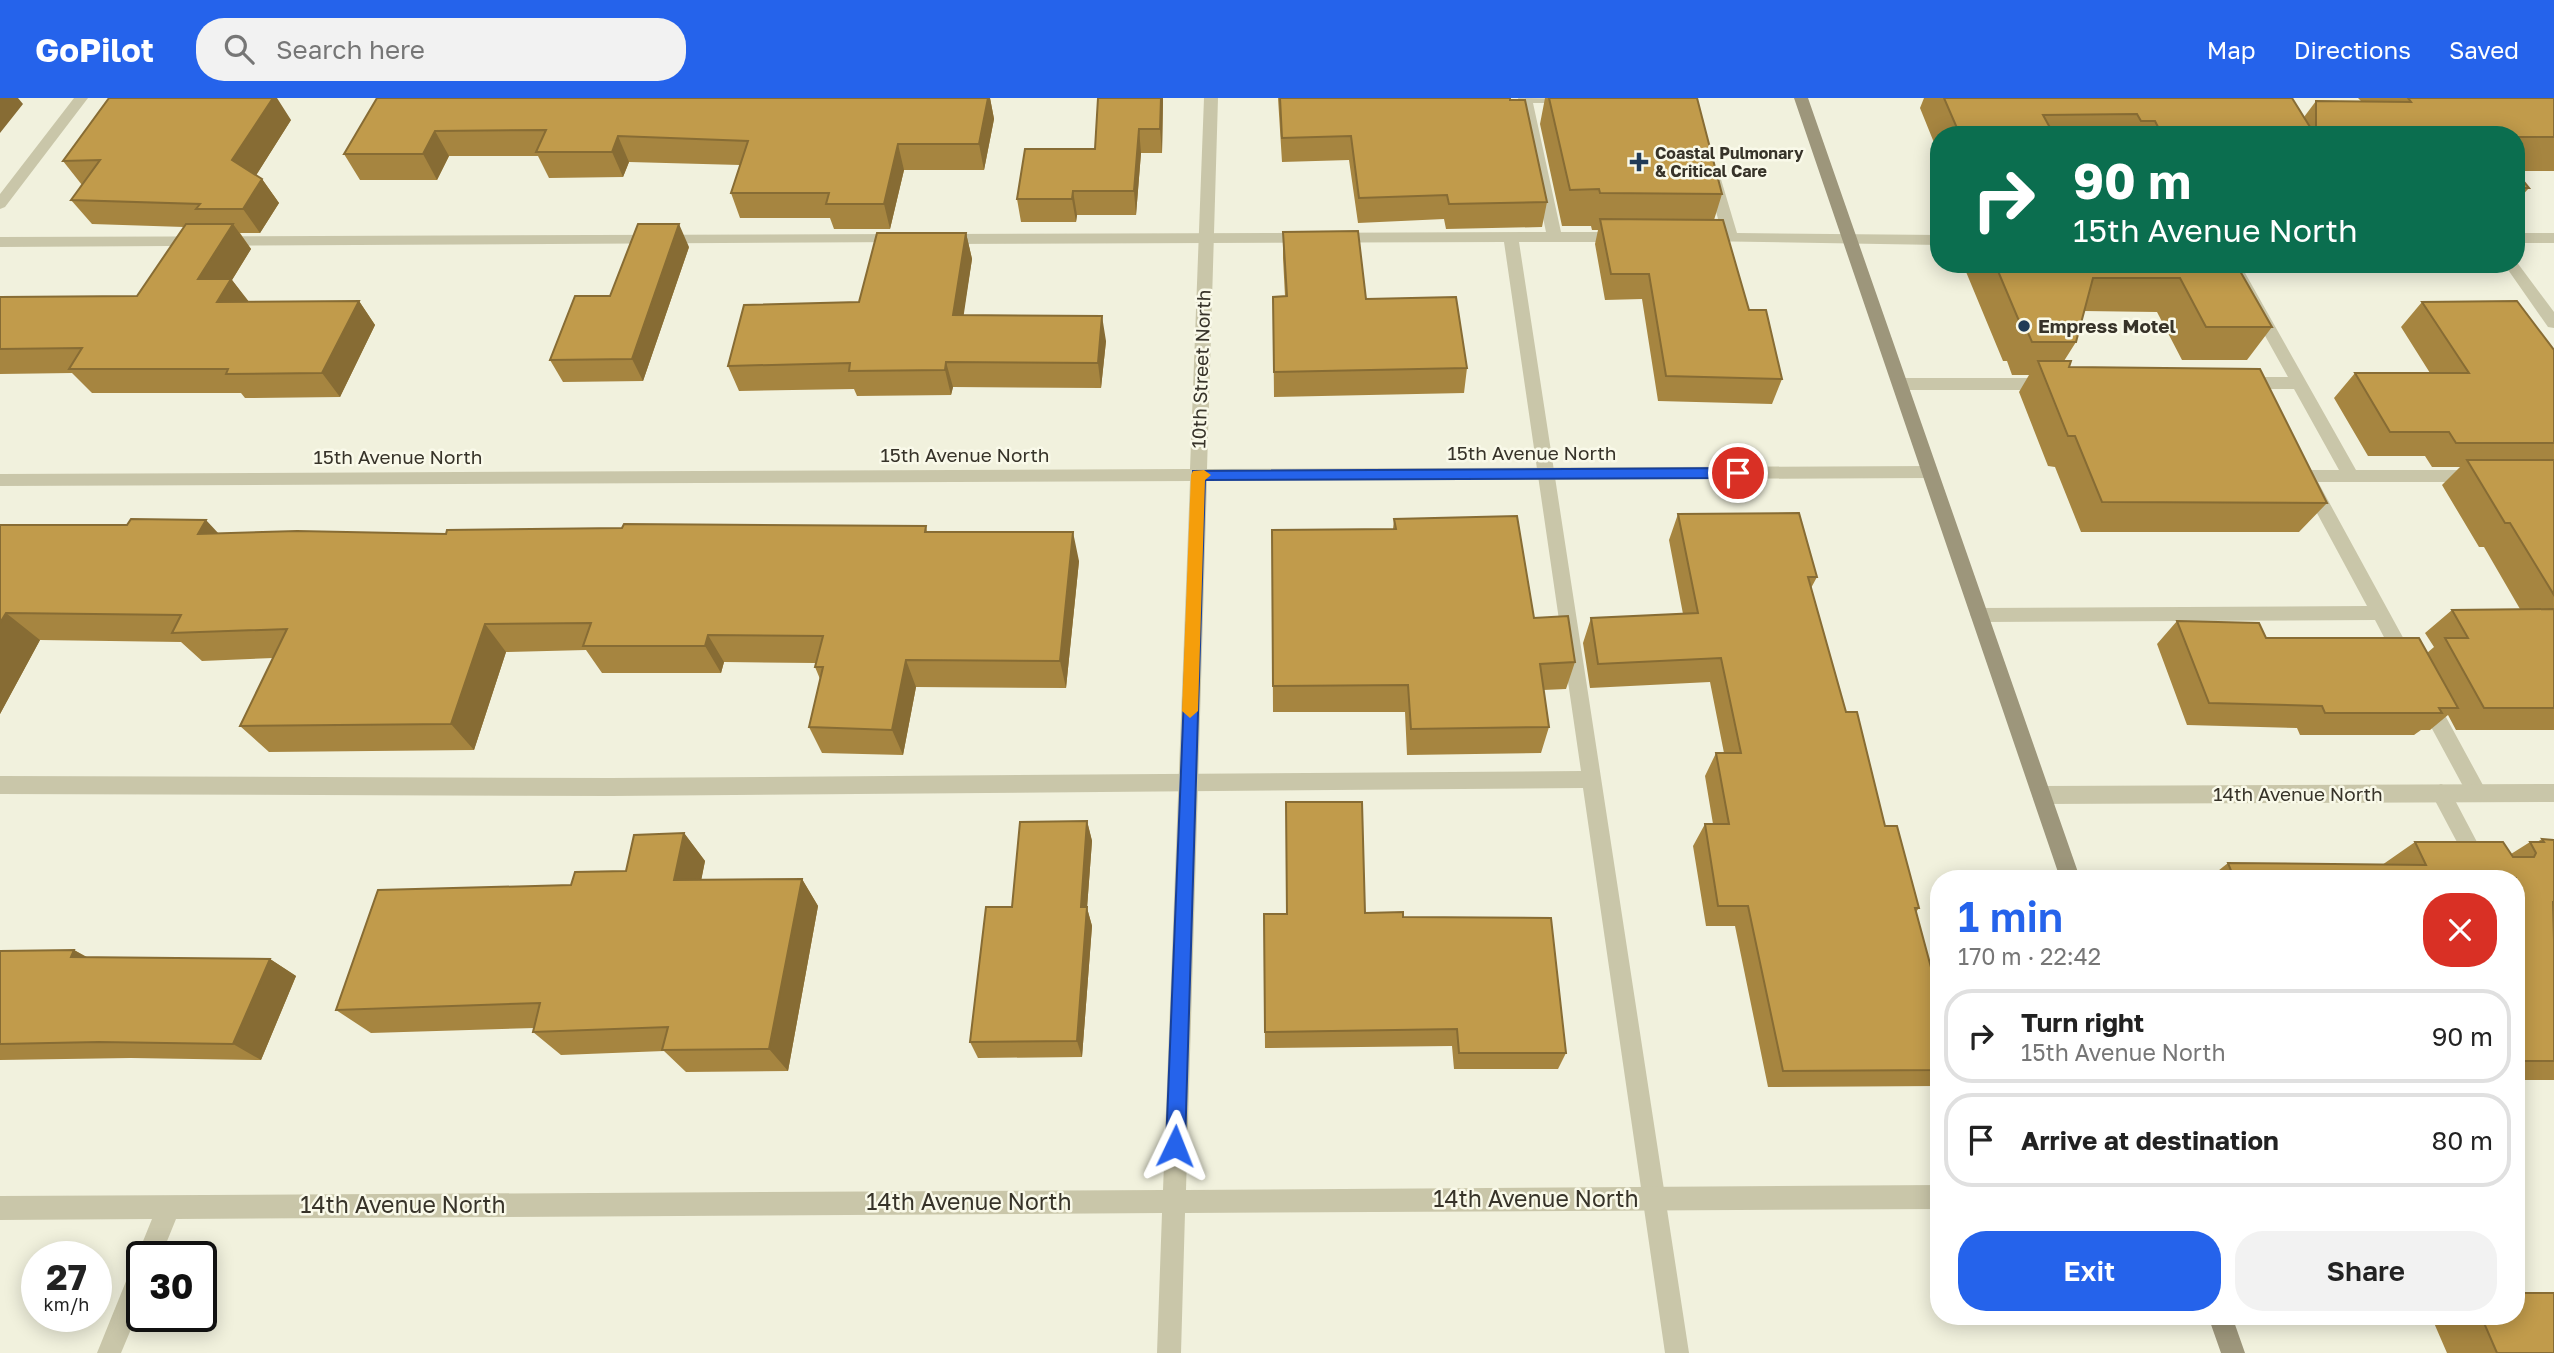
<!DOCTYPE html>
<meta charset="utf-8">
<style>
body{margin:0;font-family:"Golos Text",sans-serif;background:#f2f2f2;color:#222;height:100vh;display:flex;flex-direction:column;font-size:26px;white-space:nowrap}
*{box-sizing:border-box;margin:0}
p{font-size:23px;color:#767676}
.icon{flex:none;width:38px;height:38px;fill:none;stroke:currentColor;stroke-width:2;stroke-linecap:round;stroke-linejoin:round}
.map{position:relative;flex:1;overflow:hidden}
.sheet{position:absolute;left:1930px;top:772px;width:595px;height:455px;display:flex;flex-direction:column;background:#fff;border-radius:28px;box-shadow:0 4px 18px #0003}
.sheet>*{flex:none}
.banner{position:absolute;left:1930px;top:28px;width:595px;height:147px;border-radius:28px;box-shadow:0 4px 18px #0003;background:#0b6e4f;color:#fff;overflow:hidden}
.speed{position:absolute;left:21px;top:1143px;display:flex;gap:14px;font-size:35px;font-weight:700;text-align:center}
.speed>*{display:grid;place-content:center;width:91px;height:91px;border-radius:50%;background:#fff;box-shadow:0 4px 18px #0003;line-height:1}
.speed small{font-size:18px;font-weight:400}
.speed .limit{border:4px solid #111;border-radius:10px;background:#fff;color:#111}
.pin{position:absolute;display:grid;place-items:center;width:60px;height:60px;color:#fff;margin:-30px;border:4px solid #fff;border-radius:50%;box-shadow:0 2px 7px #0007}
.me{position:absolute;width:77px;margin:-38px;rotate:2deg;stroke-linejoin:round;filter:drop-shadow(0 0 5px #0008)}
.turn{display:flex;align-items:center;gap:24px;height:147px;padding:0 28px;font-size:32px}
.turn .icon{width:91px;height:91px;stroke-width:2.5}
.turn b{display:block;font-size:49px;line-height:60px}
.round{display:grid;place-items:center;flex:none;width:74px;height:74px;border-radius:28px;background:#f2f2f2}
.overview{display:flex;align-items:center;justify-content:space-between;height:119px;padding:0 28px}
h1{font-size:42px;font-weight:600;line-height:52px;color:#2563eb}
.action{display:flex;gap:14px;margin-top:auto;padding:14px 28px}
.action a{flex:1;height:80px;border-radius:28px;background:#2563eb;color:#fff;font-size:28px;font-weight:600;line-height:80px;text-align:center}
.action a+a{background:#f2f2f2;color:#222}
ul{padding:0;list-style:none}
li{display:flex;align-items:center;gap:21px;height:94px;margin:0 14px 10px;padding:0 14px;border:4px solid #e0e0e0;border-radius:28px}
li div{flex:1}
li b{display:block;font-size:26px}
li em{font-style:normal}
header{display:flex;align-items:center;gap:42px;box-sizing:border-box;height:98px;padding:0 35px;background:#2563eb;color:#fff}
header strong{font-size:33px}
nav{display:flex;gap:38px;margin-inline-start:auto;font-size:24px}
.search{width:490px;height:63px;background:#f2f2f2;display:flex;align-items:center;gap:18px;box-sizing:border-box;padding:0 24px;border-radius:28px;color:#767676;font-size:26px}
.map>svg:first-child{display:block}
</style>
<header>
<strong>GoPilot</strong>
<div class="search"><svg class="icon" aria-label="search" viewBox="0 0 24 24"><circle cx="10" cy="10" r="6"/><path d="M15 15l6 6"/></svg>Search here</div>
<nav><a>Map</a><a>Directions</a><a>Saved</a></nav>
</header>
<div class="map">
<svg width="2554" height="1255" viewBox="0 0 2554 1255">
<rect width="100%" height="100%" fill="#f1f1dd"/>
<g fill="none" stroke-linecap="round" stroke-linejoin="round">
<path fill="#c9c6a9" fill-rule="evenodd" d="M 1518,0 L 1578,1 L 1571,5 L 1533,5 L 1561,134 L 1623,134 L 1630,139 L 1623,144 L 1519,144 L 1689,1255 L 1665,1255 L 1583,690 L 611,698 L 0,696 L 0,678 L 611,680 L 1581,673 L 1504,144 L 943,146 L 936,141 L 943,136 L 1546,134 Z
M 1713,74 L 1720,78 L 1737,135 L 1939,137 L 1939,147 L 1697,143 L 1697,137 L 1722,135 L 1706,78 Z
M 2516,135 L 2554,135 L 2554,145 L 2516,145 Z
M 902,136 L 907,138 L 907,144 L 0,149 L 0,139 Z
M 2225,166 L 2240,166 L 2356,372 L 2474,372 L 2483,378 L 2474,384 L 2318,384 L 2412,556 L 2414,561 L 2412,566 L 2398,566 L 2375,522 L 1979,524 L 1970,517 L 1979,510 L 2367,508 L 2297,378 L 2306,372 L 2339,372 L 2294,291 L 2241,291 L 2233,285 L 2241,279 L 2288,279 Z
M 1900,280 L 2050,280 L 2058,286 L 2050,292 L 1900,292 L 1892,286 Z
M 2427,595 L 2434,597 L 2484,689 L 2487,695 L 2484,701 L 2477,704 L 2470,701 L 2417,603 L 2420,597 Z
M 2441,686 L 2448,689 L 2496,780 L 2476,780 L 2431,695 L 2434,689 Z"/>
<path fill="#c9c6a9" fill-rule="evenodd" d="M 74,0 L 88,0 L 5,109 L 0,111 L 0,96 Z
M 1204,0 L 1218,0 L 1207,371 L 1930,368 L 1938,374 L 1930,380 L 1207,383 L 1186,1092 L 1939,1087 L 1939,1111 L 1185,1115 L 1181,1255 L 1157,1255 L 1162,1115 L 176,1121 L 161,1158 L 142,1158 L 142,1205 L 121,1255 L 97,1255 L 133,1166 L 139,1164 L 137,1158 L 152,1121 L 0,1122 L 0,1098 L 1163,1092 L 1190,383 L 0,388 L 0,376 L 1190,371 Z
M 2516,163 L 2554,214 L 2554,230 L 2548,229 L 2504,166 L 2516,166 Z
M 2554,686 L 2554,704 L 2042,706 L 2035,703 L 2032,697 L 2035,691 L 2042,688 Z"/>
<path fill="#9d967b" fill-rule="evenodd" d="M 1794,0 L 1808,0 L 2080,780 L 2060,780 Z
M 2208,1218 L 2232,1218 L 2245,1255 L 2221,1255 Z"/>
</g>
<path fill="#a68540" d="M 377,0 L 990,0 L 994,21 L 984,72 L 904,72 L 890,131 L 834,131 L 830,120 L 740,120 L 731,95 L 740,67 L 629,64 L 623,79 L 549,80 L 538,58 L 449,58 L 437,82 L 360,82 L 344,56 Z
M 1098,0 L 1163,0 L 1162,55 L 1141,55 L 1136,117 L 1077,117 L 1076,124 L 1021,124 L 1017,101 L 1095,51 Z
M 1278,0 L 1510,0 L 1547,104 L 1542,129 L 1446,131 L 1444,121 L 1358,125 L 1349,62 L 1282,64 Z
M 1545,0 L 1697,0 L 1722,96 L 1714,122 L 1749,212 L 1782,281 L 1772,306 L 1658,303 L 1642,201 L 1605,202 L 1595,146 L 1598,132 L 1592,132 L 1591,128 L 1562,128 L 1540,26 Z
M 1924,0 L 2292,0 L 2304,19 L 2316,3 L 2361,3 L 2358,0 L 2554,0 L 2554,73 L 2516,73 L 2516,37 L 1939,37 L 1939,57 L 1920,10 Z
M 291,22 L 256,77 L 262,81 L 279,105 L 260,135 L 240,135 L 251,151 L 232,182 L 248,204 L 359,203 L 375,227 L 340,299 L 245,300 L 241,295 L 92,295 L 72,275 L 0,276 L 0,199 L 137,198 L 184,129 L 92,126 L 71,102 L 82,87 L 63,63 Z
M 2516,74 L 2529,90 L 2516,104 Z
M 1283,134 L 1366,201 L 1467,270 L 1464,295 L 1274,299 L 1273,199 L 1285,198 L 1283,160 Z
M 966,135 L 972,161 L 963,217 L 1106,243 L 1101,290 L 953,289 L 951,297 L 857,298 L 854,291 L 739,293 L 728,268 L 859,204 Z
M 689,149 L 643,283 L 563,284 L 550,262 L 610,198 Z
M 1966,166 L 2236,166 L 2272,229 L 2247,262 L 2182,262 L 2157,214 L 2084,213 L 2076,244 L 2064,263 L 2069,269 L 2327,405 L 2299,434 L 2081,434 L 2055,369 L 2048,368 L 2019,294 L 2029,277 L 2012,277 L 2007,263 L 2003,263 L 1964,169 Z
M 2422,204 L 2554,252 L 2554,632 L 2456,632 L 2448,617 L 2430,632 L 2421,632 L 2414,637 L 2300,637 L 2297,630 L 2187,627 L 2157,546 L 2177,523 L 2266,540 L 2427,555 L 2434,549 L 2425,535 L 2452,512 L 2520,511 L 2484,449 L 2479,449 L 2442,387 L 2460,369 L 2432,369 L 2425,358 L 2368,358 L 2334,300 L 2355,275 L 2430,275 L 2401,229 Z
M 1678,416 L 1817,479 L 1811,490 L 1846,614 L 1885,728 L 1919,810 L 1916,814 L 1939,899 L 1939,988 L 1768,989 L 1735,828 L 1706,828 L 1693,748 L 1705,726 L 1713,726 L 1705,678 L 1716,655 L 1724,655 L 1710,584 L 1590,590 L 1583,545 L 1591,520 L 1683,516 L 1669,442 Z
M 1394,421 L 1534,520 L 1575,564 L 1566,591 L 1543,592 L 1549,629 L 1541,655 L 1407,657 L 1405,614 L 1273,614 L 1272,432 L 1393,431 Z
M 0,427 L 219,436 L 446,436 L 926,428 L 927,434 L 1079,463 L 1066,590 L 916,589 L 903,657 L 822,655 L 809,629 L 820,581 L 815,569 L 815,565 L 724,564 L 721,575 L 602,575 L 586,552 L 506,554 L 474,652 L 269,654 L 240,628 L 273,560 L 202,563 L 181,544 L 40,542 L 0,616 Z
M 1087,723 L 1092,743 L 1087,810 L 1092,828 L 1082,959 L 978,960 L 970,944 L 1012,809 Z
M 684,735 L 705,763 L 701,782 L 802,781 L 818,808 L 788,973 L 686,974 L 664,953 L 561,957 L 533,934 L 534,930 L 371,935 L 336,912 L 571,787 L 626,773 Z
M 2542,741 L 2554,742 L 2554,982 L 2516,982 L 2516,780 L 2209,780 L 2228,765 L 2382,767 L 2415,744 L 2511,756 L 2530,744 L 2537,744 Z
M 1365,815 L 1403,819 L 1566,955 L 1558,971 L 1454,971 L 1452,948 L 1265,950 L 1264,816 Z
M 74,852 L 87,859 L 270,861 L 296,878 L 261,962 L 131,960 L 0,962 L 0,853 Z
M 2431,1218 L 2516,1218 L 2554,1255 L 2447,1255 Z"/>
<path fill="#876c34" d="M 0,0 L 18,0 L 23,6 L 0,35 Z
M 273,0 L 277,0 L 291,22 L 250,87 L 232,62 Z
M 988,0 L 990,0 L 994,21 L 984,72 L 979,46 Z
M 1161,0 L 1163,0 L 1163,4 L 1162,55 L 1160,31 Z
M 1139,31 L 1141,55 L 1136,117 L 1134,93 Z
M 435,33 L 449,58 L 437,82 L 423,56 Z
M 618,38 L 629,64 L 623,79 L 612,54 Z
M 898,46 L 904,72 L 890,131 L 884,106 Z
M 262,81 L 279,105 L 260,135 L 243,111 Z
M 1073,93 L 1077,117 L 1076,124 L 1072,101 Z
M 233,126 L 251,151 L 232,182 L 250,205 L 236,228 L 198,181 Z
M 679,126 L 689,149 L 643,283 L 632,261 Z
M 966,135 L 972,161 L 960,242 L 953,217 Z
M 359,203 L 375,227 L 340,299 L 322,275 Z
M 1102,218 L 1106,243 L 1101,290 L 1098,265 Z
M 946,264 L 953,289 L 951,297 L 945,272 Z
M 206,422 L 233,451 L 198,436 Z
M 1073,434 L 1079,463 L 1066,590 L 1060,563 Z
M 6,515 L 40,542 L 0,616 L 0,525 Z
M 485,526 L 506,554 L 474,652 L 451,626 Z
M 708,537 L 724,564 L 721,575 L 705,548 Z
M 906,562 L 916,589 L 903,657 L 892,632 Z
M 1087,723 L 1092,743 L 1087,810 L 1092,828 L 1082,959 L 1077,943 L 1081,809 Z
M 684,735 L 705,763 L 696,809 L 674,782 Z
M 802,781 L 818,808 L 788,973 L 769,951 Z
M 74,852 L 105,870 L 71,859 Z
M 270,861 L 296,878 L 261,962 L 233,946 Z"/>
<path fill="#c19b4b" stroke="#876c34" stroke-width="2" d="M 109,0 L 273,0 L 232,62 L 262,81 L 243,111 L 196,111 L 200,106 L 71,102 L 100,62 L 63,63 Z
M 377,0 L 988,0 L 979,46 L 898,46 L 884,106 L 826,106 L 829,95 L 731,95 L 748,43 L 618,38 L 612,54 L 536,54 L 546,32 L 435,33 L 423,56 L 344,56 Z
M 1098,0 L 1161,0 L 1160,31 L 1139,31 L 1134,93 L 1073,93 L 1072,101 L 1017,101 L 1025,51 L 1095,51 Z
M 1280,0 L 1510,0 L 1510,2 L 1525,2 L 1547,104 L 1449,106 L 1447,97 L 1359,100 L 1351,38 L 1282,40 Z
M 1549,0 L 1697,0 L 1722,96 L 1600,95 L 1599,91 L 1570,92 Z
M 1944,0 L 2292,0 L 2315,37 L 2162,37 L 2155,23 L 2141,23 L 2137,16 L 2043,17 L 2054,37 L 1960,37 Z
M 2408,0 L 2554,0 L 2554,39 L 2516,39 L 2516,37 L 2316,37 L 2316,3 L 2411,4 Z
M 2516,74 L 2529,90 L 2516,90 Z
M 1600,121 L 1723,122 L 1749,212 L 1766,212 L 1782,281 L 1666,278 L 1649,176 L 1611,176 Z
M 186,126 L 233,126 L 198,181 L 231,181 L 217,204 L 359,203 L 322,275 L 226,276 L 228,271 L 69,271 L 82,250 L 0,251 L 0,199 L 137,198 Z
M 638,126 L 679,126 L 632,261 L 550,262 L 575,198 L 610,198 Z
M 1358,133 L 1366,201 L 1456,199 L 1467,270 L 1274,274 L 1273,199 L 1287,198 L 1283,134 Z
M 877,135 L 966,135 L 953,217 L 1102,218 L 1098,265 L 946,264 L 945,272 L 849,273 L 850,265 L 728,268 L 744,207 L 859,204 Z
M 1995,166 L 2236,166 L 2272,229 L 2206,229 L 2180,180 L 2093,180 L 2076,244 L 2032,244 L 2026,230 L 2022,230 Z
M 2517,203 L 2554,252 L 2554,345 L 2456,345 L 2449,334 L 2390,334 L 2355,275 L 2469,275 L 2422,204 Z
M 2038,263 L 2071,263 L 2069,269 L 2260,271 L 2327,405 L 2102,404 L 2075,338 L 2068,338 Z
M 2467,362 L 2554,362 L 2554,497 L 2510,425 L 2505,425 Z
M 1799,415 L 1817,479 L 1808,479 L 1846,614 L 1857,614 L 1885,728 L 1897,728 L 1919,810 L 1915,810 L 1939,899 L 1939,972 L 1783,973 L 1748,808 L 1718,808 L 1705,726 L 1729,726 L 1716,655 L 1741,655 L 1721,560 L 1598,566 L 1591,520 L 1698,515 L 1678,416 Z
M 1517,418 L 1534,520 L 1568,518 L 1575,564 L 1540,566 L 1549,629 L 1411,631 L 1408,587 L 1273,588 L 1272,432 L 1396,431 L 1394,421 Z
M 131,421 L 206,422 L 198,436 L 297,433 L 446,436 L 447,432 L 622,430 L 624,426 L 926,428 L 925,434 L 1073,434 L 1060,563 L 906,562 L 892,632 L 809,629 L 823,569 L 815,569 L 823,538 L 708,537 L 705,548 L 583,548 L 591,525 L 485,526 L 451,626 L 240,628 L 287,531 L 172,535 L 181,517 L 6,515 L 0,525 L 0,427 L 127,427 Z
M 2554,511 L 2554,610 L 2484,610 L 2445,540 L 2468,540 L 2452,512 Z
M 2177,523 L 2259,525 L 2266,540 L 2419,540 L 2458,610 L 2439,610 L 2442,615 L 2325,615 L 2322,608 L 2209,605 Z
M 1286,704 L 1362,704 L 1365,815 L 1403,814 L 1403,819 L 1551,820 L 1566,955 L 1459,955 L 1457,931 L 1265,934 L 1264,816 L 1287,816 Z
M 1087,723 L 1081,809 L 1087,809 L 1077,943 L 970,944 L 986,809 L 1012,809 L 1020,724 Z
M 684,735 L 674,782 L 802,781 L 769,951 L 662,952 L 668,929 L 533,934 L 540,905 L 336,912 L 378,792 L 571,787 L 575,774 L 626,773 L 634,737 Z
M 2542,741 L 2554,742 L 2554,804 L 2553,804 L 2554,841 L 2554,963 L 2516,963 L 2516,780 L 2234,780 L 2228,765 L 2426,767 L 2415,744 L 2503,744 L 2513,759 L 2534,759 L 2536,755 L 2530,744 L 2544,744 Z
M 74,852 L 71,859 L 270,861 L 233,946 L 99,944 L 0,946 L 0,853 Z
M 2516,1195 L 2554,1195 L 2554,1255 L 2497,1255 L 2481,1218 L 2516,1218 Z"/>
<path fill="#2563eb" stroke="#184099" stroke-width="2" d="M 1738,370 L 1745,375 L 1738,380 L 1205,382 L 1185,1048 L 1182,1054 L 1175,1057 L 1169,1054 L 1166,1048 L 1193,373 Z"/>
<path fill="#f59e0b" d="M 1204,372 L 1211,377 L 1205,382 L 1198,613 L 1190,620 L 1182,613 L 1191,377 L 1193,373 Z"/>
<g fill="#203b57" stroke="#f9f9e9" stroke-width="2.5">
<path d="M1635.5 53.5h7v7h7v7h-7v7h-7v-7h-7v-7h7z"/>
<circle cx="2024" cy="228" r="7"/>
</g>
<g text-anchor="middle" stroke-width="5" stroke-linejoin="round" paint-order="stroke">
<g font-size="16" font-weight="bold" fill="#373329" stroke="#f9f9e9" text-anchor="start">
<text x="1655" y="61">Coastal Pulmonary<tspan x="1655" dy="18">&amp; Critical Care</tspan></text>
</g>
<g font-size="19" font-weight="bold" fill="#373329" stroke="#f9f9e9" text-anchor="start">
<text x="2038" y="235">Empress Motel</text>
</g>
<g font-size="19" fill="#373329" stroke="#f9f9e9">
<text transform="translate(1201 271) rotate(-88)" y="7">10th Street North</text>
<text x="1532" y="362">15th Avenue North</text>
<text x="965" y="364">15th Avenue North</text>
<text x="398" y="366">15th Avenue North</text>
<text x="2298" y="703">14th Avenue North</text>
</g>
<g font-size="23" fill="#373329" stroke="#f9f9e9">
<text x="1536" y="1109">14th Avenue North</text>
<text x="969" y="1112">14th Avenue North</text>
<text x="403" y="1115">14th Avenue North</text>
</g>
</g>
</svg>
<div class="speed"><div>27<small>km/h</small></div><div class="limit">30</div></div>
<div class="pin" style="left:1738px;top:375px;background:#d93025"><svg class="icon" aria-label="arrive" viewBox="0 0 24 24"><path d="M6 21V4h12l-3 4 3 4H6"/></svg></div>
<svg class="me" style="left:1175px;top:1048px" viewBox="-20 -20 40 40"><path d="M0-17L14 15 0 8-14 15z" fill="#2563eb" stroke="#fff" stroke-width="4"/></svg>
<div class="banner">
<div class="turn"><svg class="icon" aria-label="right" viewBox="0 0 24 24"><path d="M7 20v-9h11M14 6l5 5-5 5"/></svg><div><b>90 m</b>15th Avenue North</div></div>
</div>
<section class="sheet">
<div class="overview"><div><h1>1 min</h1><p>170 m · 22:42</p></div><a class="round" style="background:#d93025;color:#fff"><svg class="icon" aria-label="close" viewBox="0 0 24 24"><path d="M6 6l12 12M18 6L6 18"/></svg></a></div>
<ul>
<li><svg class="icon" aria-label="right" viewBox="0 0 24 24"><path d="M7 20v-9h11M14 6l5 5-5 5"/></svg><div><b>Turn right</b><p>15th Avenue North</p></div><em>90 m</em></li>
<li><svg class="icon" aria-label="arrive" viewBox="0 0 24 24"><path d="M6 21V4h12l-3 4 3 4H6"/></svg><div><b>Arrive at destination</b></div><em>80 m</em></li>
</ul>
<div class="action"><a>Exit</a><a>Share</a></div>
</section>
</div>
